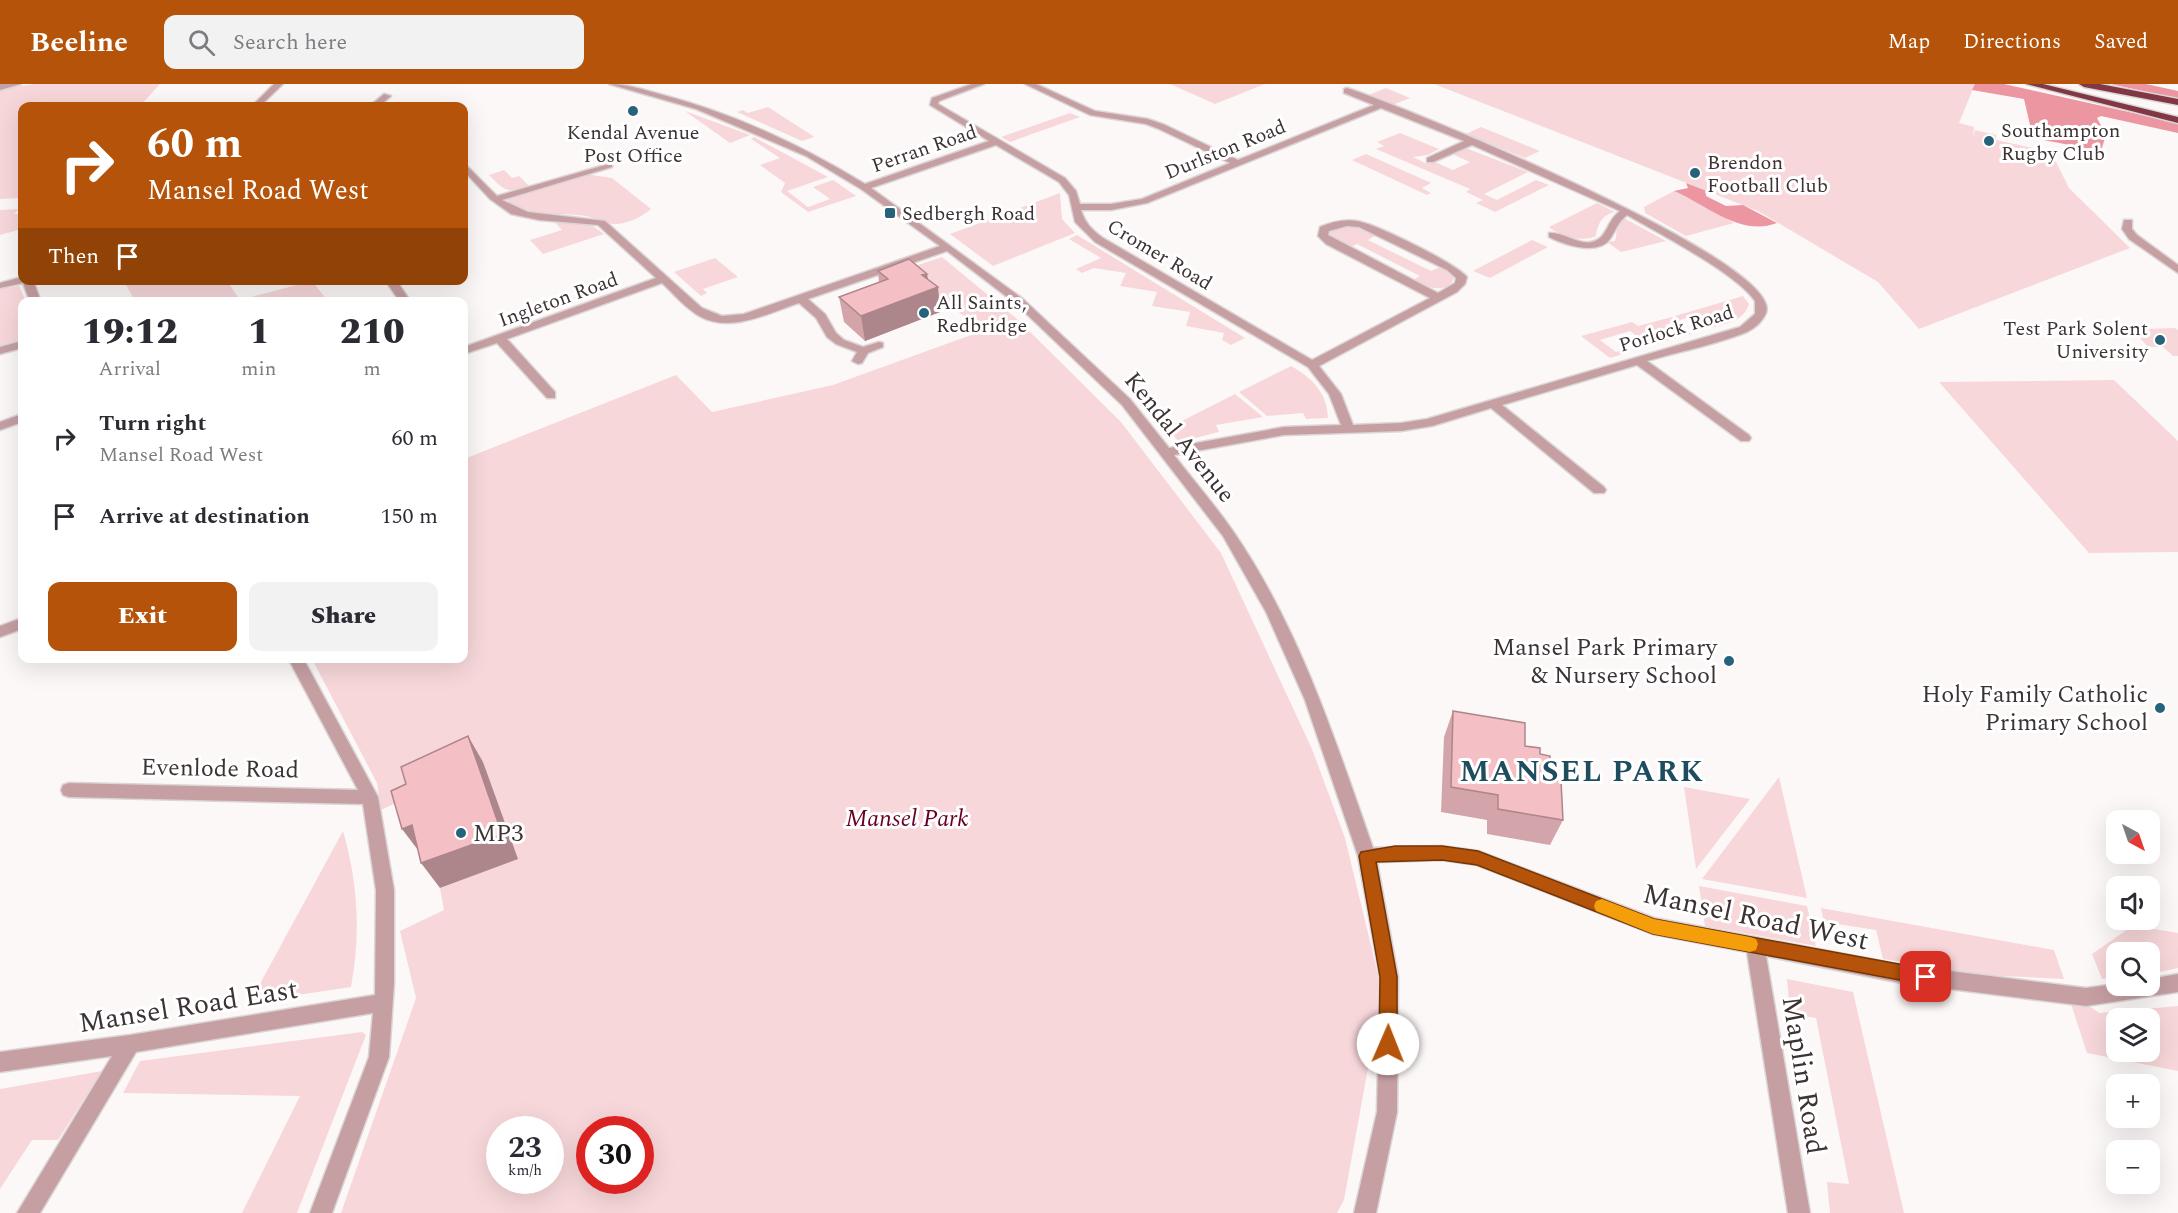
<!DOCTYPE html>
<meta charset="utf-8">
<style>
body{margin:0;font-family:Spectral,serif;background:#f2f2f3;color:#2b2b33;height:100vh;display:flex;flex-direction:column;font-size:22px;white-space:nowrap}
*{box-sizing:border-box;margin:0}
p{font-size:20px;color:#7c7c81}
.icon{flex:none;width:33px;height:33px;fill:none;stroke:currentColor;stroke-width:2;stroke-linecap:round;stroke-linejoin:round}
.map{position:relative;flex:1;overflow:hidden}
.details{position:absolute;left:18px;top:213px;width:450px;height:366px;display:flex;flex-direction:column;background:#fff;border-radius:12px;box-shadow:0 6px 24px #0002}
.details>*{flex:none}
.banner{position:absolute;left:18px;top:18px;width:450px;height:183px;border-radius:12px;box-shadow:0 6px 24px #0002;background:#b45309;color:#fff;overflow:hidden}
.needle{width:39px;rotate:140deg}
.tools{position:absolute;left:2106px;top:726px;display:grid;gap:12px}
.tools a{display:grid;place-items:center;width:54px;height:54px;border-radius:12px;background:#fff;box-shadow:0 6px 24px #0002;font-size:30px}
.speed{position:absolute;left:486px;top:1032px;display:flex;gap:12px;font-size:30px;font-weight:700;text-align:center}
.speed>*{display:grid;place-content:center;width:78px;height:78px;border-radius:50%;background:#fff;box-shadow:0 6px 24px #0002;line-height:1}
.speed small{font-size:15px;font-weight:400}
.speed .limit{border:9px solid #d22;background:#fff;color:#111}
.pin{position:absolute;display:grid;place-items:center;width:51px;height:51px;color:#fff;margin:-26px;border-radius:12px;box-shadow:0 3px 9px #0006}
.me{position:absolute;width:66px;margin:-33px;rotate:1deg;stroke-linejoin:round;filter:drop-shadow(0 0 4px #0008)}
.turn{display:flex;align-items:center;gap:21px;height:126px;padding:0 30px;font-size:27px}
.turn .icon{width:78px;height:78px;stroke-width:2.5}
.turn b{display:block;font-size:42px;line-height:51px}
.then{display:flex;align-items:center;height:57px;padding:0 30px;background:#0003;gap:12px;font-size:22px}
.eta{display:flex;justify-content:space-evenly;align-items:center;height:102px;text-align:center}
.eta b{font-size:36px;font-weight:800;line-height:42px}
.action{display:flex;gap:12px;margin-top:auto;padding:12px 30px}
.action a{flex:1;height:69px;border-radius:12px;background:#b45309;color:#fff;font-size:24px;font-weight:800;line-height:69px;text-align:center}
.action a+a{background:#f2f2f3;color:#2b2b33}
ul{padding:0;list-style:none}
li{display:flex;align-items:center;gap:18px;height:78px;padding:0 30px}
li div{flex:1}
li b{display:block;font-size:22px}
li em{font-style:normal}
header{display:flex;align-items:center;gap:36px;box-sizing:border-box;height:84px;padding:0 30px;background:#b45309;color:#fff}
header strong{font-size:28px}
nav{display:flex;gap:33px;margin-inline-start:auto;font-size:21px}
.search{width:420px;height:54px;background:#f2f2f3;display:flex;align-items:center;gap:15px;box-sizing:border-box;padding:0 21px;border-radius:12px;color:#7c7c81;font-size:22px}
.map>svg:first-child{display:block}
</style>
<header>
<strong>Beeline</strong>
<div class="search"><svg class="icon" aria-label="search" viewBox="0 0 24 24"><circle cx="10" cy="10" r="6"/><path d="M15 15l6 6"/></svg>Search here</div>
<nav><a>Map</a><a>Directions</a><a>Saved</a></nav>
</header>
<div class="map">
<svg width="2178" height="1129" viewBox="0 0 2178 1129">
<rect width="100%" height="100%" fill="#fdf8f8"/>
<path fill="#f7d7da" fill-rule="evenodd" d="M 34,0 L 160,0 L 140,22 L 22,22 L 22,114 L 0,115 L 0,5 Z
M 1170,0 L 1265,0 L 1215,20 Z
M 1434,0 L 1975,0 L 1959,39 L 1974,43 L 1973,54 L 1975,46 L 1996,51 L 1996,56 L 2033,64 L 2033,69 L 2027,68 L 2054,74 L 2069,104 L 2130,164 L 1919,245 L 1878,198 L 1758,127 Z
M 1386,4 L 1410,14 L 1390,22 L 1366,12 Z
M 768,23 L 813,52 L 814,53 L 802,57 L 737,28 L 743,26 L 748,29 Z
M 685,27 L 750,51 L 730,59 Z
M 1070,29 L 1080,33 L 1010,58 L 1001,53 Z
M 1481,43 L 1540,67 L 1525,74 L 1466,50 Z
M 1400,49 L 1439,65 L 1428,71 L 1413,73 L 1427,80 L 1433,77 L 1453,86 L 1470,78 L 1450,69 L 1463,63 L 1528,88 L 1484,110 L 1497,116 L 1536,96 L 1549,101 L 1495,128 L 1476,119 L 1483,116 L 1466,108 L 1470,105 L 1376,65 L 1384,62 L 1377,58 Z
M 754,53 L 828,93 L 787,107 L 808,123 L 830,115 L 813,103 L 833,96 L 856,112 L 808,128 L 781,108 L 785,99 L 760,81 L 780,74 L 751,55 Z
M 1366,70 L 1429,98 L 1431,99 L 1422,104 L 1431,109 L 1427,111 L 1352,76 Z
M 504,86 L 512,94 L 519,92 L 529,102 C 506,109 506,108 489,91 Z
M 585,90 L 612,94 L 651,125 C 642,133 629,139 617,140 C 607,141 597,134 586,132 C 560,128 533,134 509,120 L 507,114 Z
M 1674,107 L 1698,117 L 1734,139 L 1686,152 L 1645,129 L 1644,123 Z
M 1060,109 L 1062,135 L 1075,149 L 993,182 L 950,150 Z
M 1597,119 L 1615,128 C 1603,130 1597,140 1596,152 C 1582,159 1559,152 1549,143 Z
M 19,125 L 14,130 L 22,130 L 22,145 L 0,151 L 0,126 Z
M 1622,133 L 1666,157 L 1621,168 L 1607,158 L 1615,157 L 1617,146 L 1624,135 Z
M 552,135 C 572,136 589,137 604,150 L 543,170 L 530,156 L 562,146 Z
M 1342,142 L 1352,142 L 1376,151 L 1368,156 L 1431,187 L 1440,183 L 1451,189 L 1454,194 C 1447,212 1424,202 1412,197 L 1420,192 L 1357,160 L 1348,164 L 1330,154 L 1329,149 Z
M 1077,151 L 1245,254 L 1231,261 L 1222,256 L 1224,249 L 1186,242 L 1190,228 L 1152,222 L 1157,208 L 1120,202 L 1126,189 L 1094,184 L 1082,189 L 1076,185 L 1101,174 L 1069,155 Z
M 1532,156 L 1548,163 L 1490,194 L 1473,187 Z
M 942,173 L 1017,235 L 1121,338 L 1221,469 L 1312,665 L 1345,754 L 1382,907 L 1344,1116 L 1337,1129 L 341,1129 L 416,914 L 400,847 L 444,826 L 440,804 L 514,776 L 483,678 L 381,726 L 377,699 L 312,575 L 464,574 L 464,375 L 676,291 L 712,328 L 833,301 L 982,247 L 906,185 ZM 500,1046 L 550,1046 L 550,1096 L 500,1096 ZM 590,1046 L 640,1046 L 640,1096 L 590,1096 Z
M 715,174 L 738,193 L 703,205 L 707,209 L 701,212 L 674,188 Z
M 124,197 L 227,197 L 240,216 L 312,197 L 328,217 L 135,217 Z
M 19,202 L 26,217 L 22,218 L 22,258 L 0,265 L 0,205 Z
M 1743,212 L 1749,220 C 1743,240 1719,241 1701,246 L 1697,243 L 1705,240 L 1694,232 L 1680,236 L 1675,232 Z
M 1672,233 L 1677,237 L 1665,241 L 1677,249 L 1686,246 L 1691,250 L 1641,264 L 1637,262 L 1645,259 L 1630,247 L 1600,256 L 1616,268 L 1626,265 L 1631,268 L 1610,274 L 1581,252 L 1632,238 L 1638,242 Z
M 2175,244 L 2178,246 L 2178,272 L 2173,272 L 2163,263 L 2148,263 L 2134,247 L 2145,248 L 2142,245 Z
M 1291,282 C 1312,294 1327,308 1328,334 L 1306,335 L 1303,329 L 1267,332 L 1239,308 Z
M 2114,296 L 2178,357 L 2178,468 L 2089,469 L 1939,298 Z
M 1235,310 L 1263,333 L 1216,341 L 1219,348 L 1179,358 L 1168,344 Z
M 1779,693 L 1807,814 L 1702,795 Z
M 1684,703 L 1750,715 L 1696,785 Z
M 343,747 C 358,798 361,850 351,903 L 250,918 Z
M 1699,802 L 1807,822 L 1816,862 L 1705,842 Z
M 1821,824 L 2054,866 L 2064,895 L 1984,891 L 1883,875 L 1876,846 L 1824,838 Z
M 2142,843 L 2178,849 L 2178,884 L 2150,890 L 2150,868 L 2116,868 L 2116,894 L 2102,895 L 2092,870 L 2128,845 Z
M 1787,895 L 1853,908 L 1904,1129 L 1830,1129 L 1827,1098 L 1849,1100 L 1816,934 L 1790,930 Z
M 2085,919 L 2099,929 L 2178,922 L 2178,987 L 2087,969 L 2071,920 ZM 2116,934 L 2150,934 L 2150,968 L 2116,968 Z
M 362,948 L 366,951 L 297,1129 L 242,1129 L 300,1012 L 123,1009 L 140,977 Z
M 102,987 L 58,1056 L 32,1056 L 0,1105 L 0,1005 Z"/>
<path fill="#ec96a2" d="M 1975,0 L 2004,0 L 2178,39 L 2178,49 L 2101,32 L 2097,34 L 2106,51 L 2101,67 L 2033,54 L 2024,15 L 1972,6 Z
M 2111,0 L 2146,0 L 2178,7 L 2178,15 Z
M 1686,99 L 1707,107 L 1706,112 L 1726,122 L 1743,121 L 1777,139 C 1740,153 1707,121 1674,107 L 1688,104 Z"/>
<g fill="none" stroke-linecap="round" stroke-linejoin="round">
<defs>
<path id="street" d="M 0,0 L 21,0 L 0,6 Z
M 274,0 L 283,0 L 260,22 L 252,22 Z
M 609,0 C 628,0 645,6 663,11 C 735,30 801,61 865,100 L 989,57 L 930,21 L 932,14 L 972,0 L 984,0 L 939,17 L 938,20 L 1065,94 L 1076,107 L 1080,120 L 1111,120 L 1142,115 L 1230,79 L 1159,45 L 1146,40 L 1090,31 L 1025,0 L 1036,0 L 1095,27 L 1148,35 L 1165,41 L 1238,76 L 1374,21 L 1344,9 L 1344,5 L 1347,4 C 1398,20 1786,178 1766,229 C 1763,237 1755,244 1747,248 C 1718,260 1678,268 1647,277 L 1749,351 L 1751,354 L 1749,357 L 1741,357 L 1637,281 L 1502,321 L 1604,403 L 1606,406 L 1604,409 L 1594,409 L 1491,324 L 1432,342 L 1401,347 L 1284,351 L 1174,371 C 1193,396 1215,421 1233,447 C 1299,543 1335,655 1373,764 L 1442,762 L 1478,767 L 1654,834 L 1902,881 L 2086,904 L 2116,900 L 2116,902 L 2150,902 L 2150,895 L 2178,890 L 2178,908 L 2086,922 L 1902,899 L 1766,872 L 1810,1129 L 1788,1129 L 1747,868 L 1653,850 L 1477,781 L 1442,776 L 1377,778 L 1398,893 L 1397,1028 L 1376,1129 L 1354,1129 L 1377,1028 L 1380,893 L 1358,772 L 1305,616 L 1266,528 L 1223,452 L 1122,321 L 1015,219 L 947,167 L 808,215 L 825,230 L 836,249 L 844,256 L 863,263 L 879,258 L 883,259 L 883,263 L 868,269 L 862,279 L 858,280 L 852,277 L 857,268 L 836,260 L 827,253 L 816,234 L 799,219 C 769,229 731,249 701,233 C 686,225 674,210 662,199 L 507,255 L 555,308 L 555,314 L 547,314 L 497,259 L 464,270 L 464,263 L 656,194 L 598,141 L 539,136 L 511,130 L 490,115 L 464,87 L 464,79 L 497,112 L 612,79 L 612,83 L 502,116 L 528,128 L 605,137 L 702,224 L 722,232 L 744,230 L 940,162 L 861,105 L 806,72 L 696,25 ZM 1381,24 L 1464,57 L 1427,74 L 1427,78 L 1433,78 L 1472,61 L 1620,127 C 1609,135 1608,147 1600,154 C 1584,167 1564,147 1549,149 L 1549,153 C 1564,161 1598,172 1610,155 C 1616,146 1618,138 1627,131 C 1658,149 1736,189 1755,217 L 1755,230 L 1740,243 L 1427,335 L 1401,339 L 1353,341 L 1341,310 L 1319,282 L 1457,208 L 1465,200 L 1467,193 C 1455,179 1376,140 1357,137 C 1344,135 1332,138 1320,143 L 1318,152 L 1326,160 L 1430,214 L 1312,276 L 1103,154 C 1092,146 1085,139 1081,126 L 1111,126 L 1147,119 ZM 996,61 L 1059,98 L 1069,111 L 1075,138 L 1095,158 L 1308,283 L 1329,310 L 1341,341 L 1284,343 L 1169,364 L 1130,315 L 1023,215 L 871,104 ZM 1347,142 L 1359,143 L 1447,186 L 1456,194 L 1455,199 L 1438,209 L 1328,151 L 1329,147 Z
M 384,10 L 391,12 L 379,22 L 370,22 Z
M 2124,136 L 2132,136 L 2132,145 L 2137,151 L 2178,181 L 2178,189 L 2129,155 L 2122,145 Z
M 22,193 L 22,196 L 33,196 L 41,218 L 30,218 L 23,199 L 0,204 L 0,199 Z
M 385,196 L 396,196 L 411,218 L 400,218 Z
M 22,257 L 22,264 L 0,270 L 0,263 Z
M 22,330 L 22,338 L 0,346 L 0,338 Z
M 22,534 L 22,545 L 0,553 L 0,542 Z
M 288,574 L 303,574 L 378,713 L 394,806 L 394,899 L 389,973 L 332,1129 L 310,1129 L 369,973 L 373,929 L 136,968 L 40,1129 L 17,1129 L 112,972 L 0,988 L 0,968 L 130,951 L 375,911 L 376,806 L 363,720 L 69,713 L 63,711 L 61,706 L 63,701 L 69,699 L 358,706 Z"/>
<path id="highway" d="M 2026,0 L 2043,0 L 2178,33 L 2178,39 Z
M 2079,0 L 2100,0 L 2178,15 L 2178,21 L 2084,3 Z"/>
</defs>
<use href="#street" stroke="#dbd5d5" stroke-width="3"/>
<use href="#highway" stroke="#dbd5d5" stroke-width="3"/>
<use href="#street" fill="#c69fa3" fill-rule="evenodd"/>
<use href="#highway" fill="#823745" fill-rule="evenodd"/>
</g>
<path fill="#d3a4aa" d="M 878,187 L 927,190 L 928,196 L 938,203 L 940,228 L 865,257 L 844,238 L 839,213 L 879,199 Z
M 1453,627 L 1525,662 L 1540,670 L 1551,696 L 1563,736 L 1550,761 L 1487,750 L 1487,736 L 1441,728 L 1444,653 Z"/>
<path fill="#ac868b" d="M 927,190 L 929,206 L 938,203 L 940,228 L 865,257 L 861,232 L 922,191 Z
M 468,652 L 483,678 L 518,775 L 440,804 L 421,779 Z
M 412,741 L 421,770 L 402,745 Z"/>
<path fill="#f5bfc6" stroke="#ac868b" stroke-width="1.5" d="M 909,175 L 927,190 L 922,191 L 938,203 L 861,232 L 839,213 L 888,195 L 878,187 Z
M 1453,627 L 1525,639 L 1525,662 L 1540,664 L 1540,670 L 1550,672 L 1551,696 L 1561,697 L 1563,736 L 1498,725 L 1498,711 L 1451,703 Z
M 468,652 L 502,750 L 421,779 L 412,741 L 402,745 L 391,707 L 406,700 L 401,683 Z"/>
<path fill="#b45309" stroke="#753606" stroke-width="1.5" d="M 1395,762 L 1442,762 L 1478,767 L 1654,835 L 1926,885 L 1932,888 L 1934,893 L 1932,899 L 1926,901 L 1653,850 L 1477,781 L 1442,776 L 1376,778 L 1397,893 L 1397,960 L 1394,967 L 1388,969 L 1381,967 L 1379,960 L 1380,893 L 1359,772 L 1361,768 Z"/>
<path fill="#f59e0b" d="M 1602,815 L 1654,835 L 1750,853 L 1756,855 L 1758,860 L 1756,866 L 1750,868 L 1653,850 L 1596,827 L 1594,822 L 1596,817 Z"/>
<g fill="#26627a" stroke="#fff" stroke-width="2">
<circle cx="633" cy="27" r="6"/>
<circle cx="1989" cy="57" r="6"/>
<circle cx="1695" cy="89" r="6"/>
<rect x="884" y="123" width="12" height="12" rx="3"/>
<circle cx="924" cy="229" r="6"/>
<circle cx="2160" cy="256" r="6"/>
<circle cx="1729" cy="577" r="6"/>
<circle cx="2160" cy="624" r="6"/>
<circle cx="461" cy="749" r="6"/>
</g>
<g text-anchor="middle" stroke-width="6" stroke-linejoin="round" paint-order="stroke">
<g font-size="20" fill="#3e3334" stroke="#fff" text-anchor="start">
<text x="2001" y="53">Southampton<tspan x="2001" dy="23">Rugby Club</tspan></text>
<text x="633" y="55" text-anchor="middle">Kendal Avenue<tspan x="633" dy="23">Post Office</tspan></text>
<text x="1707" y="85">Brendon<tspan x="1707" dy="23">Football Club</tspan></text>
<text x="902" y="136">Sedbergh Road</text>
<text x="936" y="225">All Saints,<tspan x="936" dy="23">Redbridge</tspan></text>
<text x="2148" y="251" text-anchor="end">Test Park Solent<tspan x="2148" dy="23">University</tspan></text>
</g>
<g font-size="20" fill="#3e3334" stroke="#fff">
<text transform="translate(924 64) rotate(-19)" y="7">Perran Road</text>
<text transform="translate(1225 65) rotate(-22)" y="7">Durlston Road</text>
<text transform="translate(1160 170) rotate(31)" y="7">Cromer Road</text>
<text transform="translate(558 215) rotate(-20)" y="7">Ingleton Road</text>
<text transform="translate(1676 244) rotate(-17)" y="7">Porlock Road</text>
</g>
<g font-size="24" fill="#3e3334" stroke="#fff">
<text transform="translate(1180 353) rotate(51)" y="8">Kendal Avenue</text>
<text transform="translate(220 684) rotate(1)" y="8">Evenlode Road</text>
</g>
<g font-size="24" fill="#3e3334" stroke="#fff" text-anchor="end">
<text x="1717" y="571">Mansel Park Primary<tspan x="1717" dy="28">&amp; Nursery School</tspan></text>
<text x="2148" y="618">Holy Family Catholic<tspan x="2148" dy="28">Primary School</tspan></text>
<text x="473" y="757" text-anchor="start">MP3</text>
</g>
<g font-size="24" font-style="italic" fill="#690024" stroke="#fff">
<text x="907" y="742">Mansel Park</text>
</g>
<g font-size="28" fill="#3e3334" stroke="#fff">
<text transform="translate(1756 832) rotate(12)" y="10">Mansel Road West</text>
<text transform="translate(188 921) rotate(-9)" y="10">Mansel Road East</text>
<text transform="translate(1805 991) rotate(81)" y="10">Maplin Road</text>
</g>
<g font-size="30" font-weight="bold" letter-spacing="1.5" fill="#1d4d5f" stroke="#fff">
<text x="1582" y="697">MANSEL PARK</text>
</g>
</g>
</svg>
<div class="tools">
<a><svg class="needle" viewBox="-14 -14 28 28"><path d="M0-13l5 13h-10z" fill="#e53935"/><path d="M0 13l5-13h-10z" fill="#7c7c81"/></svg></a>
<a><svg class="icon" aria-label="sound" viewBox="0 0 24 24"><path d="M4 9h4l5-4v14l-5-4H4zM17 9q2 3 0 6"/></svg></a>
<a><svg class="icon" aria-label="search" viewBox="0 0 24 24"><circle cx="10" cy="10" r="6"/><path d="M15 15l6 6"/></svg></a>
<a><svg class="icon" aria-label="layers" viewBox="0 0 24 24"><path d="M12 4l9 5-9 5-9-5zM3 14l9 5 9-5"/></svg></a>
<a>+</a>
<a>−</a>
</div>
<div class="speed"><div>23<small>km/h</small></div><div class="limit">30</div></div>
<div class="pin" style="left:1926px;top:893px;background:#d93025"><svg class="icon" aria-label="arrive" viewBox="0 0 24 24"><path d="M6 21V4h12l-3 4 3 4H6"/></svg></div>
<svg class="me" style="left:1388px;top:960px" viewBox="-20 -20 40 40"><circle r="19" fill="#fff"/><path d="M0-13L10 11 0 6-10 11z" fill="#b45309"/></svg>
<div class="banner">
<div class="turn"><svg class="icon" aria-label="right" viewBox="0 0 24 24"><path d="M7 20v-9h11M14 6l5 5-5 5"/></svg><div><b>60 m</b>Mansel Road West</div></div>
<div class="then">Then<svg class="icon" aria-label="arrive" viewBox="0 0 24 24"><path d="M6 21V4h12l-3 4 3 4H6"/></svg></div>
</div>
<section class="details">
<div class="eta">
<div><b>19:12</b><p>Arrival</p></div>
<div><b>1</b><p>min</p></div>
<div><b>210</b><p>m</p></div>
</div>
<ul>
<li><svg class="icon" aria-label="right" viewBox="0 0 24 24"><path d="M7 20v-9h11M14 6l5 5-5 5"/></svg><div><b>Turn right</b><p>Mansel Road West</p></div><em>60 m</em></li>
<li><svg class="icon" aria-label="arrive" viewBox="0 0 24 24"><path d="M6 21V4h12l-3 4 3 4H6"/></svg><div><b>Arrive at destination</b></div><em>150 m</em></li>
</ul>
<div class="action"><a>Exit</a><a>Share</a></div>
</section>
</div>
